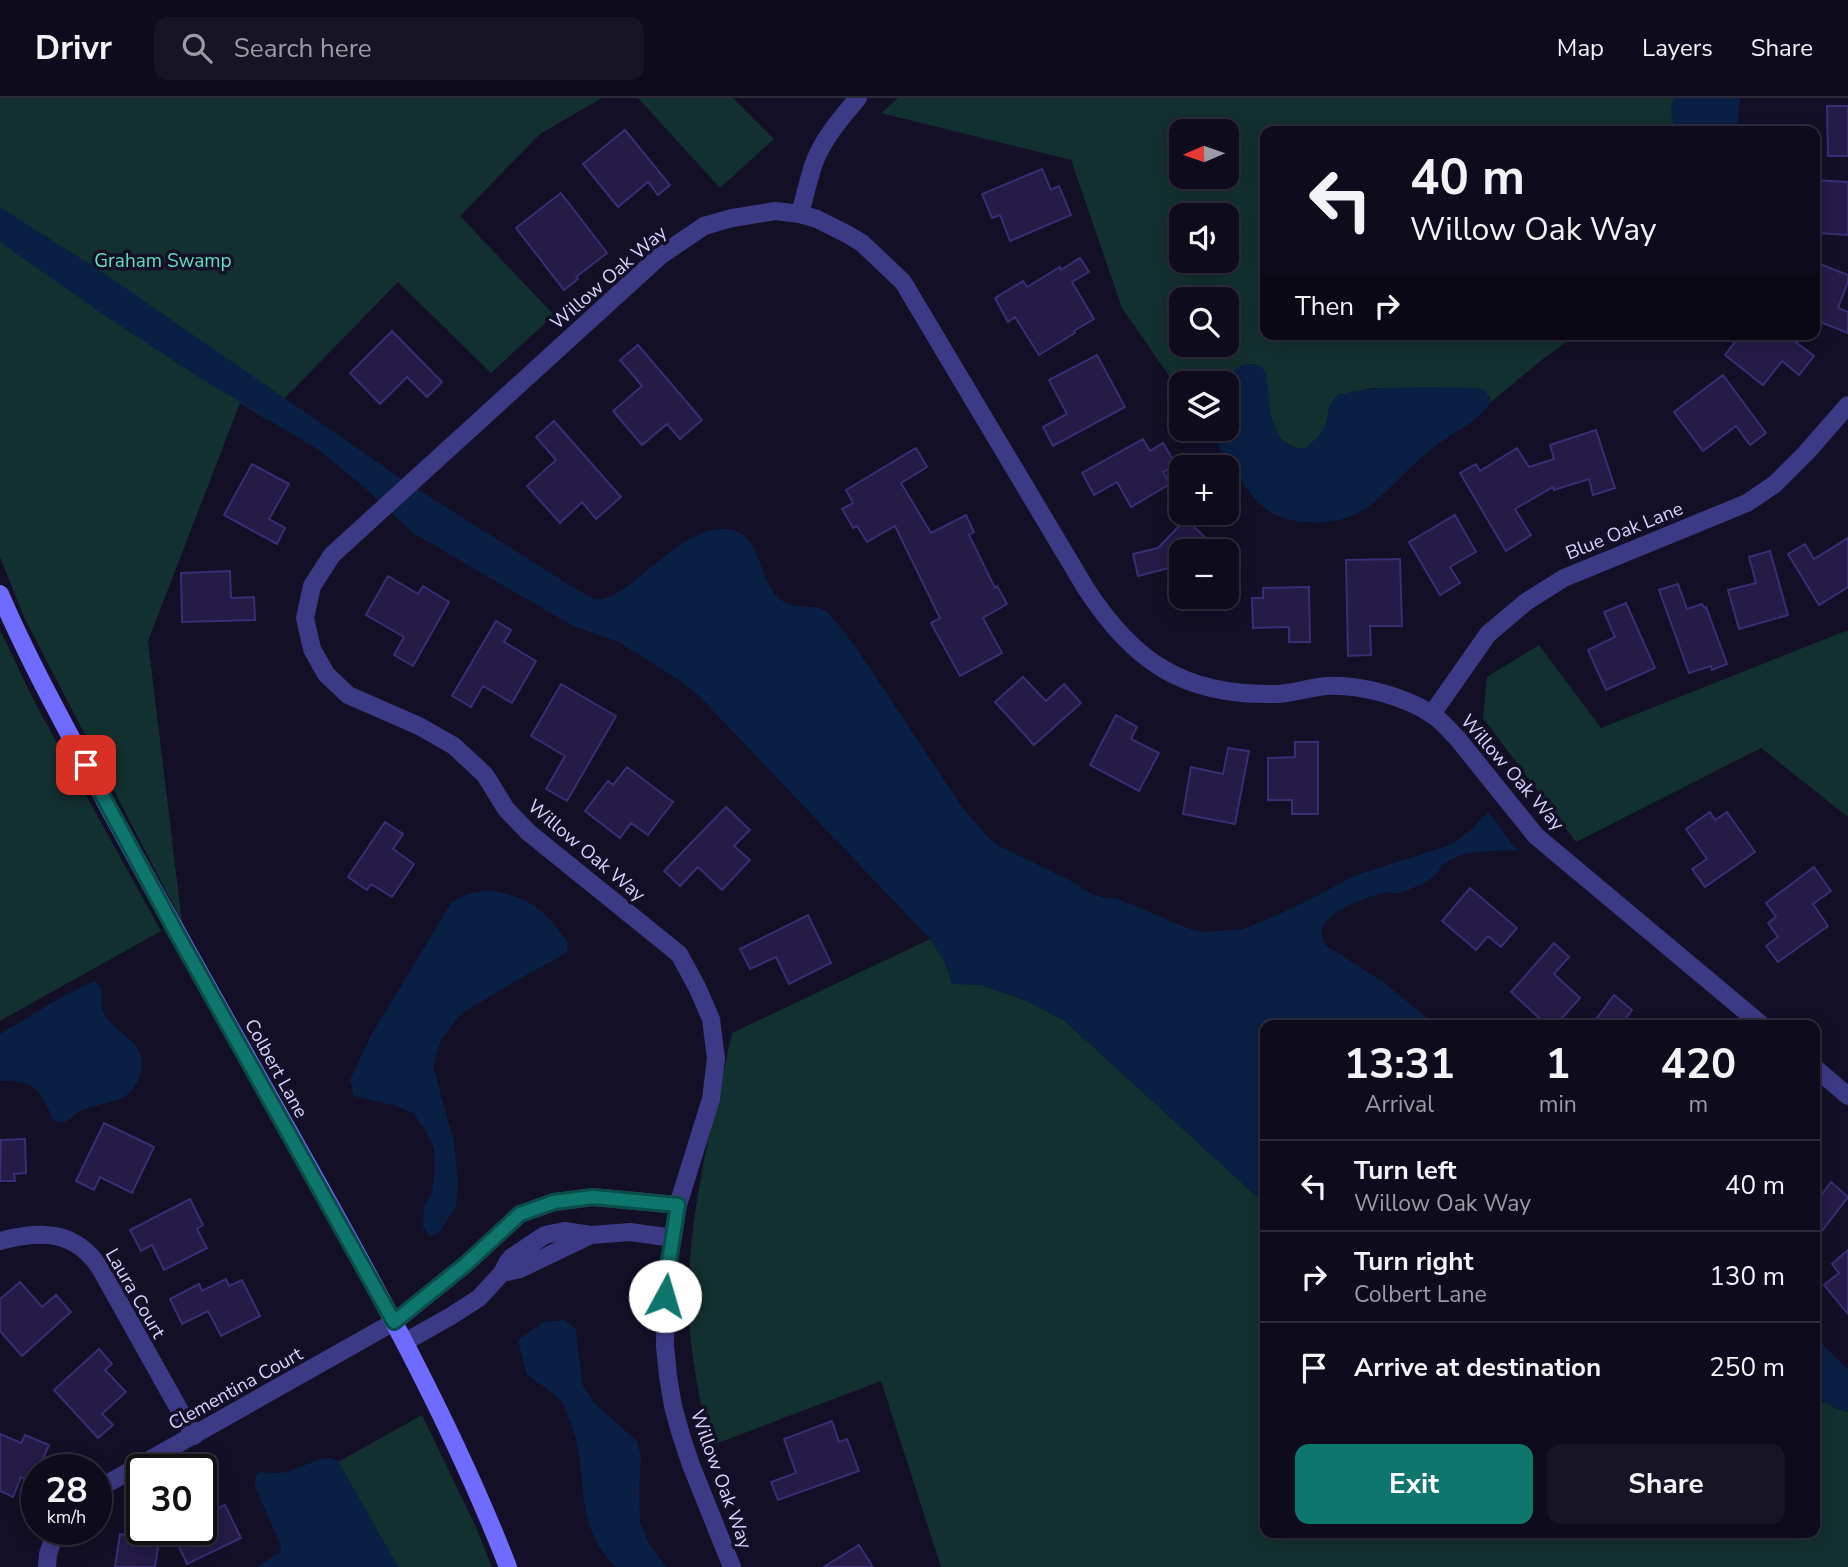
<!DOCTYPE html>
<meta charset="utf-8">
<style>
body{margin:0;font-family:"Nunito Sans",sans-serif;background:#171425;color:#f1f3f6;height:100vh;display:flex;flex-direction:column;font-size:26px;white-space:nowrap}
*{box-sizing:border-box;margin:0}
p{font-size:23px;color:#9b9ba3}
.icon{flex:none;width:38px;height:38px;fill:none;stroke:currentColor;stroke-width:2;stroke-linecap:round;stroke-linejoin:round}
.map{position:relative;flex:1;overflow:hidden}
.side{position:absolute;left:1260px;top:922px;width:560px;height:518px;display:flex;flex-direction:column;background:#0e0b1c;border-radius:14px;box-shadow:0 4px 18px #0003,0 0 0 2px #2e2b3b}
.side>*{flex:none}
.guide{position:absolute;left:1260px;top:28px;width:560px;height:214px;border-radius:14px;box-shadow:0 4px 18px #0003,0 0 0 2px #2e2b3b;background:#0e0b1c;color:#f1f3f6;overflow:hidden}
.needle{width:46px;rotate:268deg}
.buttons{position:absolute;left:1169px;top:21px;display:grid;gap:14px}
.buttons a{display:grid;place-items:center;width:70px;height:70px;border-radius:14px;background:#0e0b1c;box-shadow:0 4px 18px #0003,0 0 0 2px #2e2b3b;font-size:35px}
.speed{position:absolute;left:21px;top:1356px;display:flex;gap:14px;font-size:35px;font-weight:700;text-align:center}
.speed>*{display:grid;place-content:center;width:91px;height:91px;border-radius:50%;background:#0e0b1c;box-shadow:0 4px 18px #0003,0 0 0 2px #2e2b3b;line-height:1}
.speed small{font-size:18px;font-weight:400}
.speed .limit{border:4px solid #111;border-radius:10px;background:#fff;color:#111}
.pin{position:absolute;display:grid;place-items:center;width:60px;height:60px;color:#fff;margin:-30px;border-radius:14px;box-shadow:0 4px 10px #0006}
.me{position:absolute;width:77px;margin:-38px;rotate:6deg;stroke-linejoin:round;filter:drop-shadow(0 0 5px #0008)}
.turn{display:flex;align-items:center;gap:24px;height:147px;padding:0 35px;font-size:32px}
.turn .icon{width:91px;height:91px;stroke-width:2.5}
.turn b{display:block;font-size:49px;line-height:60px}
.then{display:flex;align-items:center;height:66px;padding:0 35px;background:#0003;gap:14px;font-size:26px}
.eta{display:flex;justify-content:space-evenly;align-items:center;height:119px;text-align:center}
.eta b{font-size:42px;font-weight:700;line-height:49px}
.cta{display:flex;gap:14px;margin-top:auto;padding:14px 35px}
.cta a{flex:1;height:80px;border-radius:14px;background:#0f766e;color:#fff;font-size:28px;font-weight:700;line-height:80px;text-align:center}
.cta a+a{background:#171425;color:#f1f3f6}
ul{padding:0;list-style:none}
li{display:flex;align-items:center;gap:21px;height:91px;padding:0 35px;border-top:2px solid #2e2b3b}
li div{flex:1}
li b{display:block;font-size:26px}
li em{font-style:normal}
header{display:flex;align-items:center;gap:42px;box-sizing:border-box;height:98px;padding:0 35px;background:#0e0b1c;border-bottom:2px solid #2e2b3b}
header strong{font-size:33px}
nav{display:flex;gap:38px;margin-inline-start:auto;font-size:24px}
.search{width:490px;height:63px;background:#171425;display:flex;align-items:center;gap:18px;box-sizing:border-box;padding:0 24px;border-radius:14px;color:#9b9ba3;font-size:26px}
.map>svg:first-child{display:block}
</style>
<header>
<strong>Drivr</strong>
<div class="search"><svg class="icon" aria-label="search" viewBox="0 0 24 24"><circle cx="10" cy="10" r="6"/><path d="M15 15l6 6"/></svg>Search here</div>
<nav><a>Map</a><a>Layers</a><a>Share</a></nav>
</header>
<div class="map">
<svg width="1848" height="1469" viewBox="0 0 1848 1469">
<rect width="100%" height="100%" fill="#130f26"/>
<path fill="#12302f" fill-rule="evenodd" d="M 0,0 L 602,0 L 540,36 L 460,118 L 554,217 L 491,275 L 398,184 L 285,300 L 268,322 L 240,305 L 148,543 L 182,824 L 24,519 L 0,459 Z
M 638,0 L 733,0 L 774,41 L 720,90 Z
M 898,0 L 1674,0 C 1670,10 1672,25 1678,33 L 1265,33 L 1265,236 L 1577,236 L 1539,264 L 1491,304 L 1489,298 L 1373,290 L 1338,297 L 1329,310 L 1326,331 L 1315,343 L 1303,351 C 1294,349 1285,347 1279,338 C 1272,329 1269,312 1268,301 C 1266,286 1269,261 1245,267 C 1236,269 1229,278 1225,285 L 1181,285 L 1181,295 L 1122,210 L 1071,62 L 881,15 ZM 1181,33 L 1227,33 L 1227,79 L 1181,79 ZM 1181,117 L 1227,117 L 1227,163 L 1181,163 ZM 1181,201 L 1227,201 L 1227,247 L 1181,247 Z
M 0,532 L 34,603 L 161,833 L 0,923 Z
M 1848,532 L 1848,719 L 1761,650 L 1576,744 L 1483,620 L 1487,579 L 1539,547 L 1601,630 Z
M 930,841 L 945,864 L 952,885 L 982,887 L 1027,903 L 1065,923 L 1265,1106 L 1265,1435 L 1815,1435 L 1815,1299 L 1835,1310 L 1848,1314 L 1848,1469 L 941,1469 L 881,1283 L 710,1348 C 698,1294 686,1239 689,1183 C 692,1099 714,1017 732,935 Z
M 422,1317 L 475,1427 L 492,1469 L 398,1469 L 338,1364 Z"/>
<path fill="#0a1f44" d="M 1674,0 L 1740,0 L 1738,21 L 1739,33 L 1678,33 C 1671,23 1669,12 1674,0 Z
M 0,109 L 105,176 L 409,386 L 576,491 C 582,494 589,499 595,501 C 623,507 675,435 717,431 C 758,427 756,467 772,492 C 792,521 815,498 832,519 C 853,543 870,571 888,597 C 913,636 939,674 965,713 L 984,735 L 997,747 L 1069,782 L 1090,795 L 1104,800 L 1111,799 L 1118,801 L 1187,830 L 1203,834 L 1243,831 L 1282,815 L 1323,795 L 1354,778 L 1450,747 L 1471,732 L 1488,714 C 1500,726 1506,741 1519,752 C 1497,753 1462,751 1444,766 C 1440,769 1439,775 1434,778 C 1428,784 1418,788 1410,791 C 1405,793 1400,796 1395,795 C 1388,795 1392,793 1384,795 C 1365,799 1303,820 1327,848 L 1383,884 L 1436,927 L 1265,928 L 1265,1106 L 1065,923 L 1027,903 L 982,887 L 952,886 L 945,864 L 930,841 L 700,599 L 682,584 L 619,544 L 573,528 L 413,435 L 364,389 L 320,353 L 192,275 L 101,215 L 0,144 Z
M 1254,266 L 1261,269 L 1266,275 L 1271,318 L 1279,338 L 1289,348 L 1303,351 C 1317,342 1325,334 1328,317 C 1329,312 1330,306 1333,302 C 1345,285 1456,290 1479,290 L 1485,292 L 1491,304 C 1476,326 1449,336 1429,353 C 1384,389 1370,429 1305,424 C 1275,422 1261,410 1244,387 C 1231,370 1216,352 1214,331 L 1227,331 L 1227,285 L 1225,285 C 1232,272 1239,267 1254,266 Z
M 489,792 C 530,800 545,811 568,845 L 567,855 L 526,877 L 462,915 L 441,942 L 433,968 L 454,1044 L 458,1083 L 456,1108 L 439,1135 L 430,1138 L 423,1129 L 424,1108 L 432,1094 L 435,1072 L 434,1050 L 426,1033 L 413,1015 L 393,1007 L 354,998 L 350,982 L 370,939 L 451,805 L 467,796 Z
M 94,883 C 107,892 98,906 105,917 C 115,935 139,941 142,963 C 143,968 141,974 139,979 C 132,1007 102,1002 81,1013 C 71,1018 66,1029 53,1022 C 40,990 35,983 0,983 L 0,936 L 65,897 Z
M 565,1222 L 576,1231 L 582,1286 L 594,1305 L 637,1343 L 641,1361 L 639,1391 L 640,1423 L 648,1444 L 666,1469 L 616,1469 C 570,1425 591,1375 570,1323 C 567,1317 565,1308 561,1303 C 554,1294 536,1284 527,1277 L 518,1242 L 544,1224 Z
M 1815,1239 L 1848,1272 L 1848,1314 L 1835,1310 L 1815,1299 Z
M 323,1360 L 331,1360 L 338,1363 L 398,1469 L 257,1469 L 280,1454 L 281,1448 L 255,1389 L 256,1377 L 260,1374 L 277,1375 L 287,1374 Z"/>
<path fill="#241b47" stroke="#3b2d73" stroke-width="2" d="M 1827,8 L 1848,8 L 1848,58 L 1828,58 Z
M 625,32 L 670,87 L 658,97 L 648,84 L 618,109 L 583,66 Z
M 1042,71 L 1051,92 L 1059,88 L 1071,117 L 1010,143 L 1000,117 L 992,120 L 982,96 Z
M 1815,82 L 1848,84 L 1848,137 L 1818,135 L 1820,111 L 1815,111 Z
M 561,95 L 607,155 L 576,179 L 578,181 L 564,192 L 516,130 Z
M 1080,160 L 1089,174 L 1072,184 L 1094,221 L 1074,233 L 1075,235 L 1039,257 L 1015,219 L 1008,224 L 995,200 L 1023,183 L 1027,189 L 1060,169 L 1061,172 Z
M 1815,164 L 1848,177 L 1848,184 L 1838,210 L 1848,214 L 1848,235 L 1815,222 Z
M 392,233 L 442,284 L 427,299 L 407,279 L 380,306 L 350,275 Z
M 1741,236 L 1785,236 L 1814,258 L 1799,277 L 1782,263 L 1763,287 L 1725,257 Z
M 638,247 L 702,322 L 680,341 L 667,326 L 642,347 L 613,313 L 642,288 L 620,262 Z
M 1097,257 L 1125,309 L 1053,348 L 1043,329 L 1067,316 L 1049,282 Z
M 1723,277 L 1766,335 L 1750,347 L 1736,328 L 1703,353 L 1674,314 Z
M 554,323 L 621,399 L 596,421 L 582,404 L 560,425 L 527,388 L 556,362 L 536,339 Z
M 1596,332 L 1615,390 L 1593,397 L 1589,381 L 1554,392 L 1553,389 L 1515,411 L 1531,437 L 1506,453 L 1460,375 L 1476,366 L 1480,373 L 1517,350 L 1529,369 L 1554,361 L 1550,347 Z
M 1143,341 L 1150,353 L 1163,345 L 1176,367 L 1163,374 L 1170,386 L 1131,409 L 1117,384 L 1094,397 L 1082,375 Z
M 916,350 L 927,369 L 901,385 L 931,435 L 966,417 L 974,434 L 969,437 L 995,490 L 997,488 L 1007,506 L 983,520 L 1002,555 L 960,578 L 931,525 L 940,520 L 895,428 L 867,444 L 857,428 L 853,430 L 842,411 L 853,405 L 846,392 Z
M 252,366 L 289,386 L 269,421 L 285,430 L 277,446 L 224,417 Z
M 1455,417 L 1476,454 L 1450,469 L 1460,485 L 1440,497 L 1409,444 Z
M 1186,421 L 1219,453 L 1181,453 L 1181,467 L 1138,478 L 1133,456 L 1158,450 Z
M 1848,440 L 1848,489 L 1819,507 L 1788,456 L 1805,446 L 1814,461 Z
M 1770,453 L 1788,517 L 1739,531 L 1728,492 L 1756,485 L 1749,459 Z
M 1400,461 L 1402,528 L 1370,528 L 1371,557 L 1348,558 L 1346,462 Z
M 230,473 L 231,500 L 254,499 L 255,522 L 182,524 L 181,475 Z
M 388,478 L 418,496 L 423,488 L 449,504 L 413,568 L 394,557 L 404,539 L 366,517 Z
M 1678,486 L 1687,511 L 1702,506 L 1704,510 L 1706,509 L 1727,566 L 1712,572 L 1711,568 L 1689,575 L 1659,492 Z
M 1309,489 L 1310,544 L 1289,544 L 1289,529 L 1253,530 L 1252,500 L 1263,500 L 1263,490 Z
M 1626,505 L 1655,570 L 1606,592 L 1588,552 L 1615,539 L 1604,514 Z
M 496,523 L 511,532 L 504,544 L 536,563 L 512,605 L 483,588 L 471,609 L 452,598 Z
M 1023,579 L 1046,603 L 1064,586 L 1081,605 L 1034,647 L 995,604 Z
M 561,586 L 616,618 L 567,703 L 546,691 L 565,658 L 531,638 Z
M 1116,617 L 1137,629 L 1131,641 L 1159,655 L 1139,693 L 1090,667 Z
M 1295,644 L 1318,644 L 1318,716 L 1292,716 L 1292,702 L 1268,702 L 1268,660 L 1295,659 Z
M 1228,650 L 1249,653 L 1235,726 L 1183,716 L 1191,669 L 1223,676 Z
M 627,669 L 673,704 L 648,737 L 631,725 L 620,740 L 585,713 L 608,683 L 613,687 Z
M 726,709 L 750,732 L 734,748 L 750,762 L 722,792 L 698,769 L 680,788 L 664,773 Z
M 1710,714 L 1715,722 L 1727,714 L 1755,754 L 1705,789 L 1692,771 L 1707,761 L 1686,731 Z
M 385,724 L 403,736 L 393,751 L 414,766 L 392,799 L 371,786 L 367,792 L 348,779 Z
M 1814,769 L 1831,793 L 1813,806 L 1828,828 L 1778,864 L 1766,848 L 1778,839 L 1768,825 L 1776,819 L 1766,805 Z
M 1470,790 L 1517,830 L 1501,849 L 1488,838 L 1476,852 L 1442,823 Z
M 808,817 L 831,865 L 789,886 L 776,859 L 750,871 L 740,851 Z
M 1554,845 L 1569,859 L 1554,876 L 1580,900 L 1555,928 L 1548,928 L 1511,894 Z
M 1614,897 L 1632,912 L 1620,928 L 1591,928 Z
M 104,1025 L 154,1049 L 132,1095 L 100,1079 L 94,1092 L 76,1083 Z
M 25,1041 L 26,1075 L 14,1076 L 15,1083 L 0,1083 L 1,1042 Z
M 1831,1084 L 1848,1099 L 1815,1142 L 1815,1106 Z
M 190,1101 L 203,1127 L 197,1131 L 207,1150 L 164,1172 L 152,1147 L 141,1153 L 130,1132 Z
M 1848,1152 L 1848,1216 L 1824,1187 L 1839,1175 L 1832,1166 Z
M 226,1181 L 229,1188 L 242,1182 L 260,1218 L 221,1238 L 208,1213 L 182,1226 L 170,1201 L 199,1186 L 202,1193 Z
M 20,1184 L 42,1209 L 56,1197 L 71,1214 L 22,1258 L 0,1233 L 0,1201 Z
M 99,1251 L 112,1266 L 105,1272 L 126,1294 L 102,1316 L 113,1327 L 98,1340 L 54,1292 Z
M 832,1323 L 839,1344 L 847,1341 L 859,1373 L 778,1402 L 771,1384 L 796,1375 L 784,1341 Z
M 0,1336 L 21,1345 L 25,1337 L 49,1347 L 33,1384 L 21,1379 L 13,1399 L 0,1393 Z
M 201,1392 L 212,1413 L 225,1407 L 241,1440 L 187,1466 L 171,1432 L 201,1432 Z
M 120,1436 L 159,1443 L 155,1469 L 115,1469 Z
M 859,1447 L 873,1469 L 824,1469 Z"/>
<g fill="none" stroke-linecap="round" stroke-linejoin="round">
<path stroke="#3d3a85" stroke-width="18" d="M 800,116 C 804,100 808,84 813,68 C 821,43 841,20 858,0
M 1432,616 L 1488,536 L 1526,504 L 1564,480 L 1747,405 L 1775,386 L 1806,355 L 1848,307
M 1815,970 L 1848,998
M 0,1143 C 41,1132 75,1132 100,1170 L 194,1338
M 502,1175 L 520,1171 L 591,1137
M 405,1244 L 451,1218 L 479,1200 L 502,1175 L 507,1165 L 512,1159 L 545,1137 L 564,1133 L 591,1137 L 630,1134 L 673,1140
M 96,1392 L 394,1224 L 466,1166 L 520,1116 L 554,1104 L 593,1099 L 678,1107
M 47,1469 L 48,1456 L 56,1432
M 732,1469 L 691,1367 L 681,1337 L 673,1308 L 668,1278 L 665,1248 L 666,1182 L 678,1107 L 711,1001 L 716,960 L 711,921 L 697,889 L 679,856 L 528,734 L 506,711 L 485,677 L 454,648 L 419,628 L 348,597 L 326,576 L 312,551 L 305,520 L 312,488 L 332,457 L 660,158 L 704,128 L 732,120 L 775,113 L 800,116 L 817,121 L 845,135 L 862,145 L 903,184 L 1085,489 C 1133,564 1184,598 1275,596 C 1293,596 1309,589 1327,588 C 1359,586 1408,599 1434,618 C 1443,624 1449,632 1457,640 L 1536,738 L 1763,928"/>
<path stroke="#6f6bff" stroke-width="18" d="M 0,496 C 31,568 69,635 105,703 C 170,824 239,944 306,1064 C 380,1196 453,1328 508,1469"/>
</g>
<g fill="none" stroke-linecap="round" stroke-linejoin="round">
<defs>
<path id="route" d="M 86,667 L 176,834 L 394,1224 L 466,1166 L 520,1116 L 554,1104 L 593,1099 L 678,1107 L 666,1182 L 665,1198"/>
</defs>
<use href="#route" stroke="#0a4d48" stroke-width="18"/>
<use href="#route" stroke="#0f766e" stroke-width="12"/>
</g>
<g text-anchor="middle" stroke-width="7" stroke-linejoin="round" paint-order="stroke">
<g font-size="19" fill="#5fe0c0" stroke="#130f26">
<text x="163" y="169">Graham Swamp</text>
</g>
<g font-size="19" fill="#d9d4ff" stroke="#130f26">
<text transform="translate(608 179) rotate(-41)" y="7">Willow Oak Way</text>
<text transform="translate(1624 432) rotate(-22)" y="7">Blue Oak Lane</text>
<text transform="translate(1513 674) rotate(49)" y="7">Willow Oak Way</text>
<text transform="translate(587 752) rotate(40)" y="7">Willow Oak Way</text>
<text transform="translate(277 970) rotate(61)" y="7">Colbert Lane</text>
<text transform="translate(136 1195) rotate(60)" y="7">Laura Court</text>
<text transform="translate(235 1290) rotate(-29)" y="7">Clementina Court</text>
<text transform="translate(722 1381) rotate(70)" y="7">Willow Oak Way</text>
</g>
</g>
</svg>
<div class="buttons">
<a><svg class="needle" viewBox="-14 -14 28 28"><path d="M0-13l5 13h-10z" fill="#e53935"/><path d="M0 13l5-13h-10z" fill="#9b9ba3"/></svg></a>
<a><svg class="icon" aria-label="sound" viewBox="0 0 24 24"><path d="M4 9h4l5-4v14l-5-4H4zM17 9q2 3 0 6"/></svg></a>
<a><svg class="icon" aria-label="search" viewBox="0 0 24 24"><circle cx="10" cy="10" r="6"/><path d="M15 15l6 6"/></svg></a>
<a><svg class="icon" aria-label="layers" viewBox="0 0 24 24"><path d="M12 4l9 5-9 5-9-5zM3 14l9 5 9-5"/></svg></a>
<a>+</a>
<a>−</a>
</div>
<div class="speed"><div>28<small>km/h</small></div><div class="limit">30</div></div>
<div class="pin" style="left:86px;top:667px;background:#d93025"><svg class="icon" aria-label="arrive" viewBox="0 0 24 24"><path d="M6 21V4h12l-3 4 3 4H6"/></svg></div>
<svg class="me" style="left:665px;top:1198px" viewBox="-20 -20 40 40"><circle r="19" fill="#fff"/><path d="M0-13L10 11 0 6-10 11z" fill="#0f766e"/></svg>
<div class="guide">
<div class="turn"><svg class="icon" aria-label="left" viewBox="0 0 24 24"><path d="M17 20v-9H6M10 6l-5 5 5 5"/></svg><div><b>40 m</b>Willow Oak Way</div></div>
<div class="then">Then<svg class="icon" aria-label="right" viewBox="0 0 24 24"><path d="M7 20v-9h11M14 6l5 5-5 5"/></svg></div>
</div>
<section class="side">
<div class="eta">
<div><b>13:31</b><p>Arrival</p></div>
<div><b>1</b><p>min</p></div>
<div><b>420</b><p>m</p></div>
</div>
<ul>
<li><svg class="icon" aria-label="left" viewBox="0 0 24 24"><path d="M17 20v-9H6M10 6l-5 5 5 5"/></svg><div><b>Turn left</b><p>Willow Oak Way</p></div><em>40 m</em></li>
<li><svg class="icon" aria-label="right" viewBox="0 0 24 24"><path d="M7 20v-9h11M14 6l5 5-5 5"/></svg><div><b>Turn right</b><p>Colbert Lane</p></div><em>130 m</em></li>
<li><svg class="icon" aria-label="arrive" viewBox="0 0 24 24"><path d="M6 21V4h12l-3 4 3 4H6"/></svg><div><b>Arrive at destination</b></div><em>250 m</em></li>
</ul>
<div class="cta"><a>Exit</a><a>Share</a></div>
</section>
</div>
